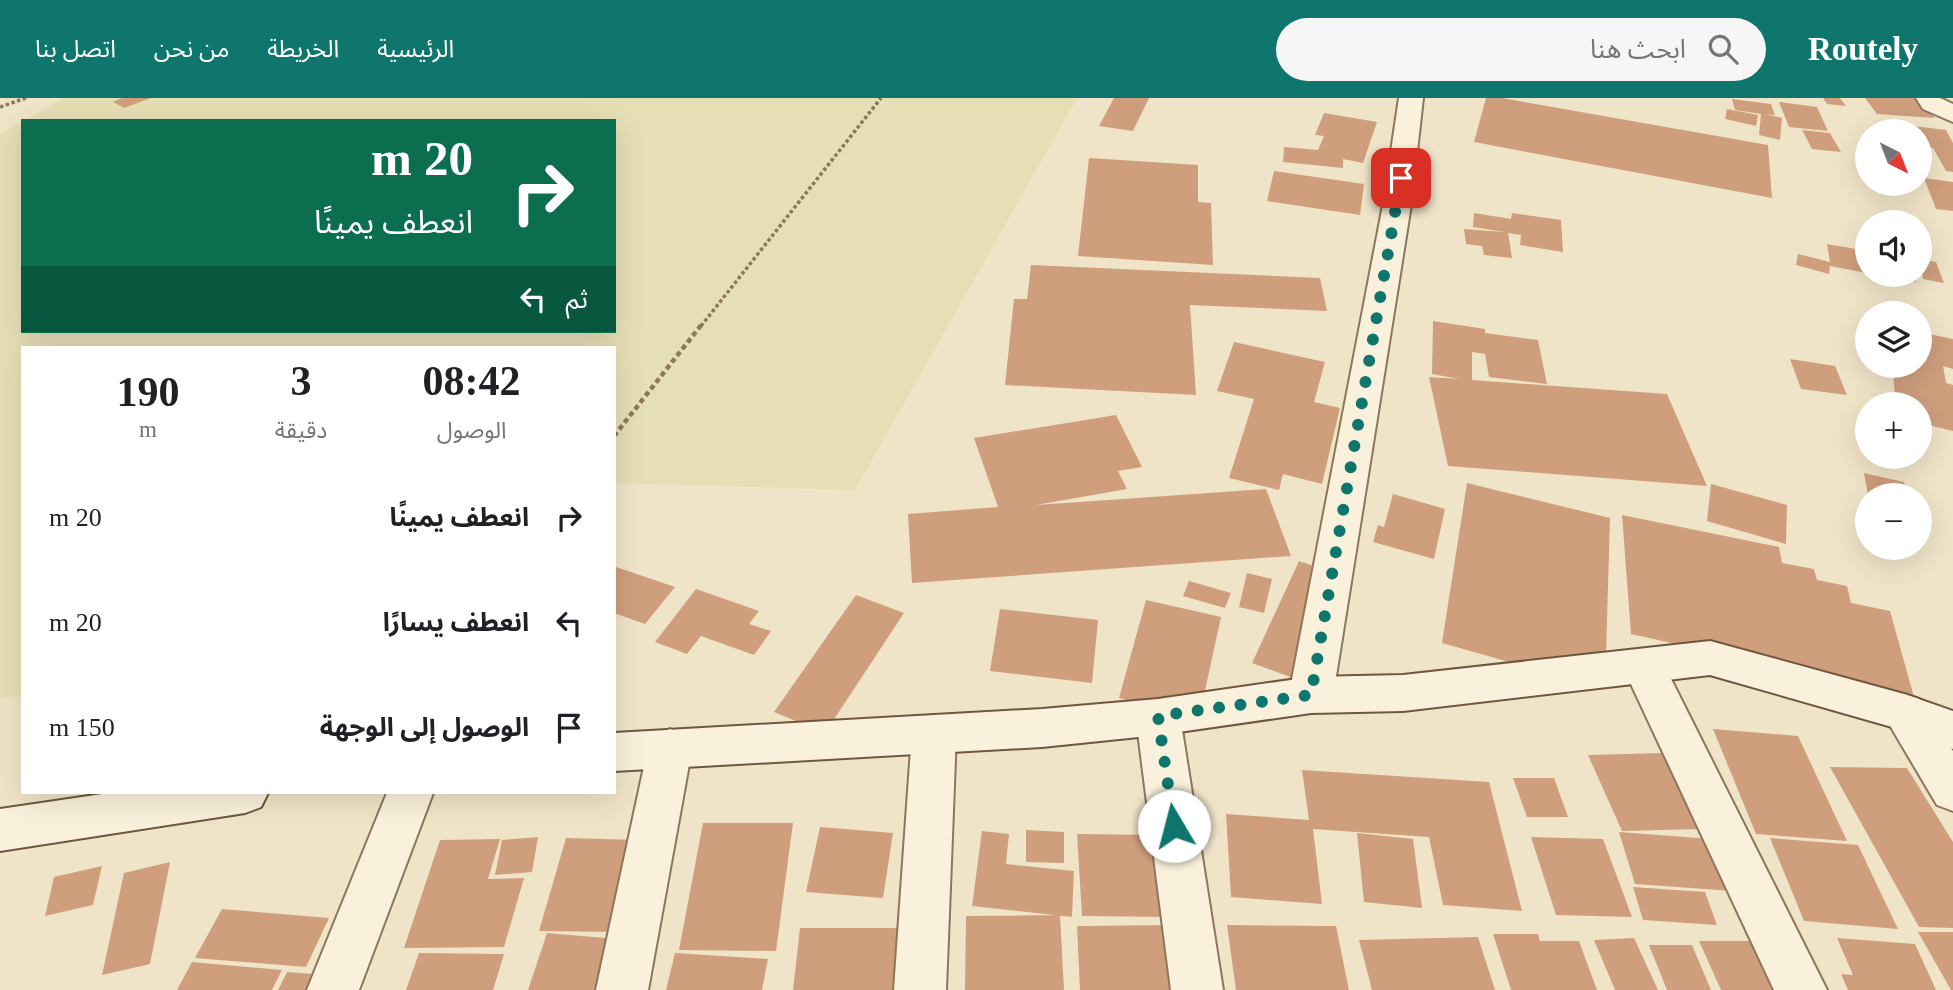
<!DOCTYPE html>
<html lang="ar">
<meta charset="utf-8">
<style>
body{margin:0;font-family:"Times New Roman","Noto Sans Arabic",serif;background:#f6f6f6;color:#202124;direction:rtl;height:100vh;display:flex;flex-direction:column;font-size:26px;white-space:nowrap}
*{box-sizing:border-box;margin:0}
p{font-size:23px;color:#757577}
.icon{flex:none;width:38px;height:38px;fill:none;stroke:currentColor;stroke-width:2;stroke-linecap:round;stroke-linejoin:round}
.map{position:relative;flex:1;overflow:hidden;direction:ltr}
.sheet{position:absolute;left:21px;top:248px;width:595px;height:448px;display:flex;flex-direction:column;background:#fff;border-radius:0px;box-shadow:0 7px 28px #0002;direction:rtl}
.sheet>*{flex:none}
.top-card{position:absolute;left:21px;top:21px;width:595px;height:214px;border-radius:0px;box-shadow:0 7px 28px #0002;direction:rtl;background:#0b6e4f;color:#fff;overflow:hidden}
.needle{width:46px;rotate:138deg}
.tools{position:absolute;left:1855px;top:21px;display:grid;gap:14px}
.tools a{display:grid;place-items:center;width:77px;height:77px;border-radius:50%;background:#fff;box-shadow:0 7px 28px #0002;font-size:35px}
.pin{position:absolute;display:grid;place-items:center;width:60px;height:60px;color:#fff;margin:-30px;border-radius:14px;box-shadow:0 4px 10px #0006}
.me{position:absolute;width:77px;margin:-38px;rotate:352deg;stroke-linejoin:round;filter:drop-shadow(0 0 5px #0008)}
.turn{display:flex;align-items:center;gap:24px;height:147px;padding:0 28px;font-size:32px}
.turn .icon{width:91px;height:91px;stroke-width:2.5}
.turn b{display:block;font-size:49px;line-height:60px}
.then{display:flex;align-items:center;height:66px;padding:0 28px;background:#0003;gap:14px;font-size:26px}
.eta{display:flex;justify-content:space-evenly;align-items:center;height:119px;text-align:center}
.eta b{font-size:42px;font-weight:700;line-height:49px}
ul{padding:0;list-style:none}
li{display:flex;align-items:center;gap:21px;height:105px;padding:0 28px}
li div{flex:1}
li b{display:block;font-size:26px}
li em{font-style:normal}
header{display:flex;align-items:center;gap:42px;box-sizing:border-box;height:98px;padding:0 35px;background:#0f766e;color:#fff}
header strong{font-size:33px}
nav{display:flex;gap:38px;margin-inline-start:auto;font-size:24px}
.search{width:490px;height:63px;background:#f6f6f6;display:flex;align-items:center;gap:18px;box-sizing:border-box;padding:0 24px;border-radius:38px;color:#757577;font-size:26px}
.map>svg:first-child{display:block}
</style>
<header>
<strong>Routely</strong>
<div class="search"><svg class="icon" aria-label="search" viewBox="0 0 24 24"><circle cx="10" cy="10" r="6"/><path d="M15 15l6 6"/></svg>ابحث هنا</div>
<nav><a>الرئيسية</a><a>الخريطة</a><a>من نحن</a><a>اتصل بنا</a></nav>
</header>
<div class="map">
<svg width="1953" height="892" viewBox="0 0 1953 892">
<rect width="100%" height="100%" fill="#f0e4c8"/>
<path fill="#e6deb5" d="M 64,0 L 1077,0 L 855,392 L 614,385 L 614,250 L 23,250 L 23,598 L 0,599 L 0,36 L 23,23 L 23,233 L 614,233 L 614,23 L 23,23 Z"/>
<path fill="#cf9f7d" d="M 122,0 L 151,0 L 124,10 L 113,4 Z
M 1114,0 L 1149,0 L 1133,33 L 1099,28 Z
M 1486,0 L 1502,0 L 1768,47 L 1772,100 L 1474,44 Z
M 1823,0 L 1840,0 L 1846,8 L 1827,6 Z
M 1865,0 L 1918,0 L 1935,20 L 1877,16 Z
M 1732,1 L 1771,6 L 1775,17 L 1765,16 L 1782,20 L 1780,42 L 1759,37 L 1761,16 L 1735,12 Z
M 1779,4 L 1817,9 L 1828,33 L 1789,29 Z
M 1727,11 L 1758,17 L 1756,28 L 1725,21 Z
M 1324,15 L 1377,24 L 1363,65 L 1343,61 L 1343,70 L 1283,64 L 1284,49 L 1318,52 L 1324,38 L 1315,37 Z
M 1896,26 L 1946,32 L 1953,45 L 1953,74 L 1946,73 L 1933,50 L 1920,48 L 1920,33 L 1899,33 Z
M 1802,32 L 1830,35 L 1841,54 L 1812,51 Z
M 1089,60 L 1198,67 L 1198,104 L 1211,105 L 1213,167 L 1078,158 Z
M 1274,73 L 1364,86 L 1360,117 L 1267,103 Z
M 1924,80 L 1953,84 L 1953,113 L 1936,111 Z
M 1474,115 L 1511,121 L 1512,115 L 1561,122 L 1563,154 L 1520,147 L 1521,137 L 1508,135 L 1512,160 L 1484,157 L 1482,148 L 1466,146 L 1464,131 L 1505,134 L 1473,129 Z
M 1827,146 L 1867,153 L 1867,175 L 1830,168 L 1829,176 L 1796,167 L 1798,156 L 1830,164 Z
M 1920,161 L 1936,164 L 1944,185 L 1923,181 Z
M 1031,167 L 1320,180 L 1327,213 L 1190,207 L 1196,297 L 1005,287 L 1014,201 L 1027,201 Z
M 1884,177 L 1915,177 L 1916,184 L 1884,178 Z
M 1433,223 L 1485,231 L 1485,235 L 1538,242 L 1547,286 L 1489,279 L 1485,256 L 1472,254 L 1472,282 L 1667,296 L 1707,388 L 1448,368 L 1429,279 L 1459,281 L 1432,276 Z
M 1929,236 L 1953,241 L 1953,271 L 1943,268 L 1946,285 L 1953,287 L 1953,333 L 1920,325 L 1920,306 L 1896,306 L 1892,268 L 1920,268 L 1920,237 L 1930,239 Z
M 1234,244 L 1325,264 L 1314,304 L 1340,310 L 1322,386 L 1283,376 L 1279,392 L 1229,380 L 1254,301 L 1217,293 Z
M 1790,261 L 1835,268 L 1847,297 L 1801,291 Z
M 1116,317 L 1142,369 L 1118,373 L 1127,391 L 1036,407 L 1266,391 L 1291,458 L 912,485 L 908,416 L 998,409 L 974,340 Z
M 1864,375 L 1904,384 L 1906,397 L 1868,397 Z
M 1467,385 L 1610,420 L 1605,591 L 1442,545 Z
M 1711,386 L 1787,407 L 1786,446 L 1707,423 Z
M 1393,396 L 1445,411 L 1434,461 L 1373,444 L 1378,427 L 1384,429 Z
M 1622,417 L 1779,449 L 1782,465 L 1814,471 L 1817,482 L 1847,488 L 1851,505 L 1890,513 L 1914,599 L 1631,536 Z
M 1299,463 L 1335,475 L 1293,580 L 1252,565 Z
M 616,469 L 675,489 L 645,526 L 614,515 Z
M 1247,475 L 1272,481 L 1264,515 L 1239,509 Z
M 1189,483 L 1231,495 L 1225,510 L 1183,498 Z
M 696,491 L 759,513 L 749,526 L 771,533 L 754,557 L 701,538 L 687,556 L 655,544 Z
M 856,497 L 904,515 L 825,635 L 774,614 Z
M 1146,502 L 1221,519 L 1199,620 L 1119,600 Z
M 1000,511 L 1098,522 L 1092,585 L 990,573 Z
M 1713,631 L 1798,638 L 1847,743 L 1756,736 Z
M 1663,655 L 1701,731 L 1622,733 L 1588,657 Z
M 1830,669 L 1907,670 L 1953,744 L 1953,830 L 1919,829 Z
M 1302,672 L 1489,684 L 1522,813 L 1443,807 L 1429,739 L 1313,731 L 1322,806 L 1231,799 L 1226,716 L 1309,722 Z
M 1513,680 L 1554,680 L 1568,719 L 1527,719 Z
M 703,725 L 793,725 L 776,853 L 679,852 Z
M 820,729 L 893,735 L 883,800 L 806,794 Z
M 1026,732 L 1064,734 L 1064,765 L 1026,764 Z
M 982,733 L 1009,736 L 1006,766 L 1074,773 L 1072,819 L 972,808 Z
M 1619,734 L 1712,741 L 1732,793 L 1635,786 Z
M 1357,735 L 1413,741 L 1422,810 L 1364,804 Z
M 1077,736 L 1161,737 L 1169,819 L 1082,818 Z
M 538,739 L 532,774 L 495,777 L 502,742 Z
M 1531,739 L 1603,741 L 1632,819 L 1556,817 Z
M 566,740 L 640,742 L 617,834 L 539,833 Z
M 1770,740 L 1858,747 L 1898,831 L 1804,823 Z
M 500,741 L 488,781 L 524,780 L 504,849 L 404,850 L 440,742 Z
M 170,764 L 150,866 L 102,877 L 124,775 Z
M 102,768 L 93,807 L 45,818 L 54,779 Z
M 1633,789 L 1705,794 L 1717,827 L 1643,822 Z
M 222,811 L 329,820 L 306,869 L 195,860 Z
M 1060,817 L 1064,892 L 965,892 L 966,818 Z
M 1177,827 L 1186,892 L 1080,892 L 1077,828 Z
M 1227,827 L 1336,828 L 1349,892 L 1236,892 Z
M 800,830 L 899,830 L 896,892 L 793,892 Z
M 1918,834 L 1953,834 L 1953,892 L 1951,892 Z
M 547,835 L 628,842 L 613,892 L 528,892 Z
M 1493,836 L 1538,836 L 1540,843 L 1579,843 L 1597,892 L 1511,892 Z
M 1478,839 L 1495,892 L 1372,892 L 1359,842 Z
M 1634,840 L 1658,892 L 1615,892 L 1594,842 Z
M 1837,840 L 1915,846 L 1936,892 L 1848,892 L 1841,876 L 1853,877 Z
M 1699,843 L 1756,843 L 1779,892 L 1721,892 Z
M 1649,847 L 1692,847 L 1711,892 L 1667,892 Z
M 419,855 L 504,856 L 493,892 L 406,892 Z
M 675,855 L 768,861 L 762,892 L 666,892 Z
M 192,864 L 282,872 L 272,892 L 177,892 Z
M 287,874 L 313,876 L 306,892 L 278,892 Z"/>
<g fill="none" stroke-linecap="round" stroke-linejoin="round">
<defs>
<path id="street" d="M 1399,0 L 1423,0 L 1411,107 L 1333,597 L 1326,610 L 1311,615 L 1296,610 L 1289,597 L 1383,107 Z
M 1916,0 L 1940,0 L 1953,6 L 1953,24 L 1923,11 Z
M 1644,552 L 1659,557 L 1827,892 L 1774,892 L 1623,569 L 1629,557 Z
M 1904,596 L 1919,601 L 1953,653 L 1953,713 L 1937,707 L 1882,614 L 1889,601 Z
M 1158,601 L 1173,606 L 1180,619 L 1223,892 L 1171,892 L 1136,619 L 1143,606 Z
M 934,617 L 950,623 L 956,636 L 946,892 L 894,892 L 912,636 L 918,623 Z
M 670,631 L 686,637 L 692,650 L 648,892 L 596,892 L 648,650 L 654,637 Z
M 387,695 L 433,695 L 359,892 L 307,892 Z"/>
<path id="secondary" d="M 1710,543 L 1904,596 L 1953,613 L 1953,651 L 1899,631 L 1710,577 L 1403,613 L 1311,615 L 1158,637 L 1042,649 L 614,673 L 614,635 L 1042,611 L 1158,601 L 1311,579 L 1403,577 Z
M 109,695 L 268,695 L 261,709 L 245,715 L 0,753 L 0,711 Z"/>
</defs>
<use href="#street" stroke="#8d765c" stroke-width="4"/>
<use href="#secondary" stroke="#6f573f" stroke-width="4"/>
<path stroke="#8d765c" stroke-width="3.5" stroke-dasharray="3.5 2.5" stroke-linecap="butt" d="M 0,9 L 26,0
M 701,228 L 881,0"/>
<path stroke="#8d765c" stroke-width="4.5" stroke-dasharray="5 3.5" stroke-linecap="butt" d="M 614,338 L 702,226"/>
<use href="#street" fill="#faf1dc" fill-rule="evenodd"/>
<use href="#secondary" fill="#faf1dc" fill-rule="evenodd"/>
</g>
<g fill="none" stroke-linecap="round" stroke-linejoin="round">
<path stroke="#0f766e" stroke-width="12" stroke-dasharray="0 21.6" d="M 1174,728 L 1158,618 L 1311,597 L 1401,80"/>
</g>
</svg>
<div class="tools">
<a><svg class="needle" viewBox="-14 -14 28 28"><path d="M0-13l5 13h-10z" fill="#e53935"/><path d="M0 13l5-13h-10z" fill="#757577"/></svg></a>
<a><svg class="icon" aria-label="sound" viewBox="0 0 24 24"><path d="M4 9h4l5-4v14l-5-4H4zM17 9q2 3 0 6"/></svg></a>
<a><svg class="icon" aria-label="layers" viewBox="0 0 24 24"><path d="M12 4l9 5-9 5-9-5zM3 14l9 5 9-5"/></svg></a>
<a>+</a>
<a>−</a>
</div>
<div class="pin" style="left:1401px;top:80px;background:#d93025"><svg class="icon" aria-label="arrive" viewBox="0 0 24 24"><path d="M6 21V4h12l-3 4 3 4H6"/></svg></div>
<svg class="me" style="left:1174px;top:728px" viewBox="-20 -20 40 40"><circle r="19" fill="#fff"/><path d="M0-13L10 11 0 6-10 11z" fill="#0f766e"/></svg>
<div class="top-card">
<div class="turn"><svg class="icon" aria-label="right" viewBox="0 0 24 24"><path d="M7 20v-9h11M14 6l5 5-5 5"/></svg><div><b>20 m</b>انعطف يمينًا</div></div>
<div class="then">ثم<svg class="icon" aria-label="left" viewBox="0 0 24 24"><path d="M17 20v-9H6M10 6l-5 5 5 5"/></svg></div>
</div>
<section class="sheet">
<div class="eta">
<div><b>08:42</b><p>الوصول</p></div>
<div><b>3</b><p>دقيقة</p></div>
<div><b>190</b><p>m</p></div>
</div>
<ul>
<li><svg class="icon" aria-label="right" viewBox="0 0 24 24"><path d="M7 20v-9h11M14 6l5 5-5 5"/></svg><div><b>انعطف يمينًا</b></div><em>20 m</em></li>
<li><svg class="icon" aria-label="left" viewBox="0 0 24 24"><path d="M17 20v-9H6M10 6l-5 5 5 5"/></svg><div><b>انعطف يسارًا</b></div><em>20 m</em></li>
<li><svg class="icon" aria-label="arrive" viewBox="0 0 24 24"><path d="M6 21V4h12l-3 4 3 4H6"/></svg><div><b>الوصول إلى الوجهة</b></div><em>150 m</em></li>
</ul>
</section>
</div>
